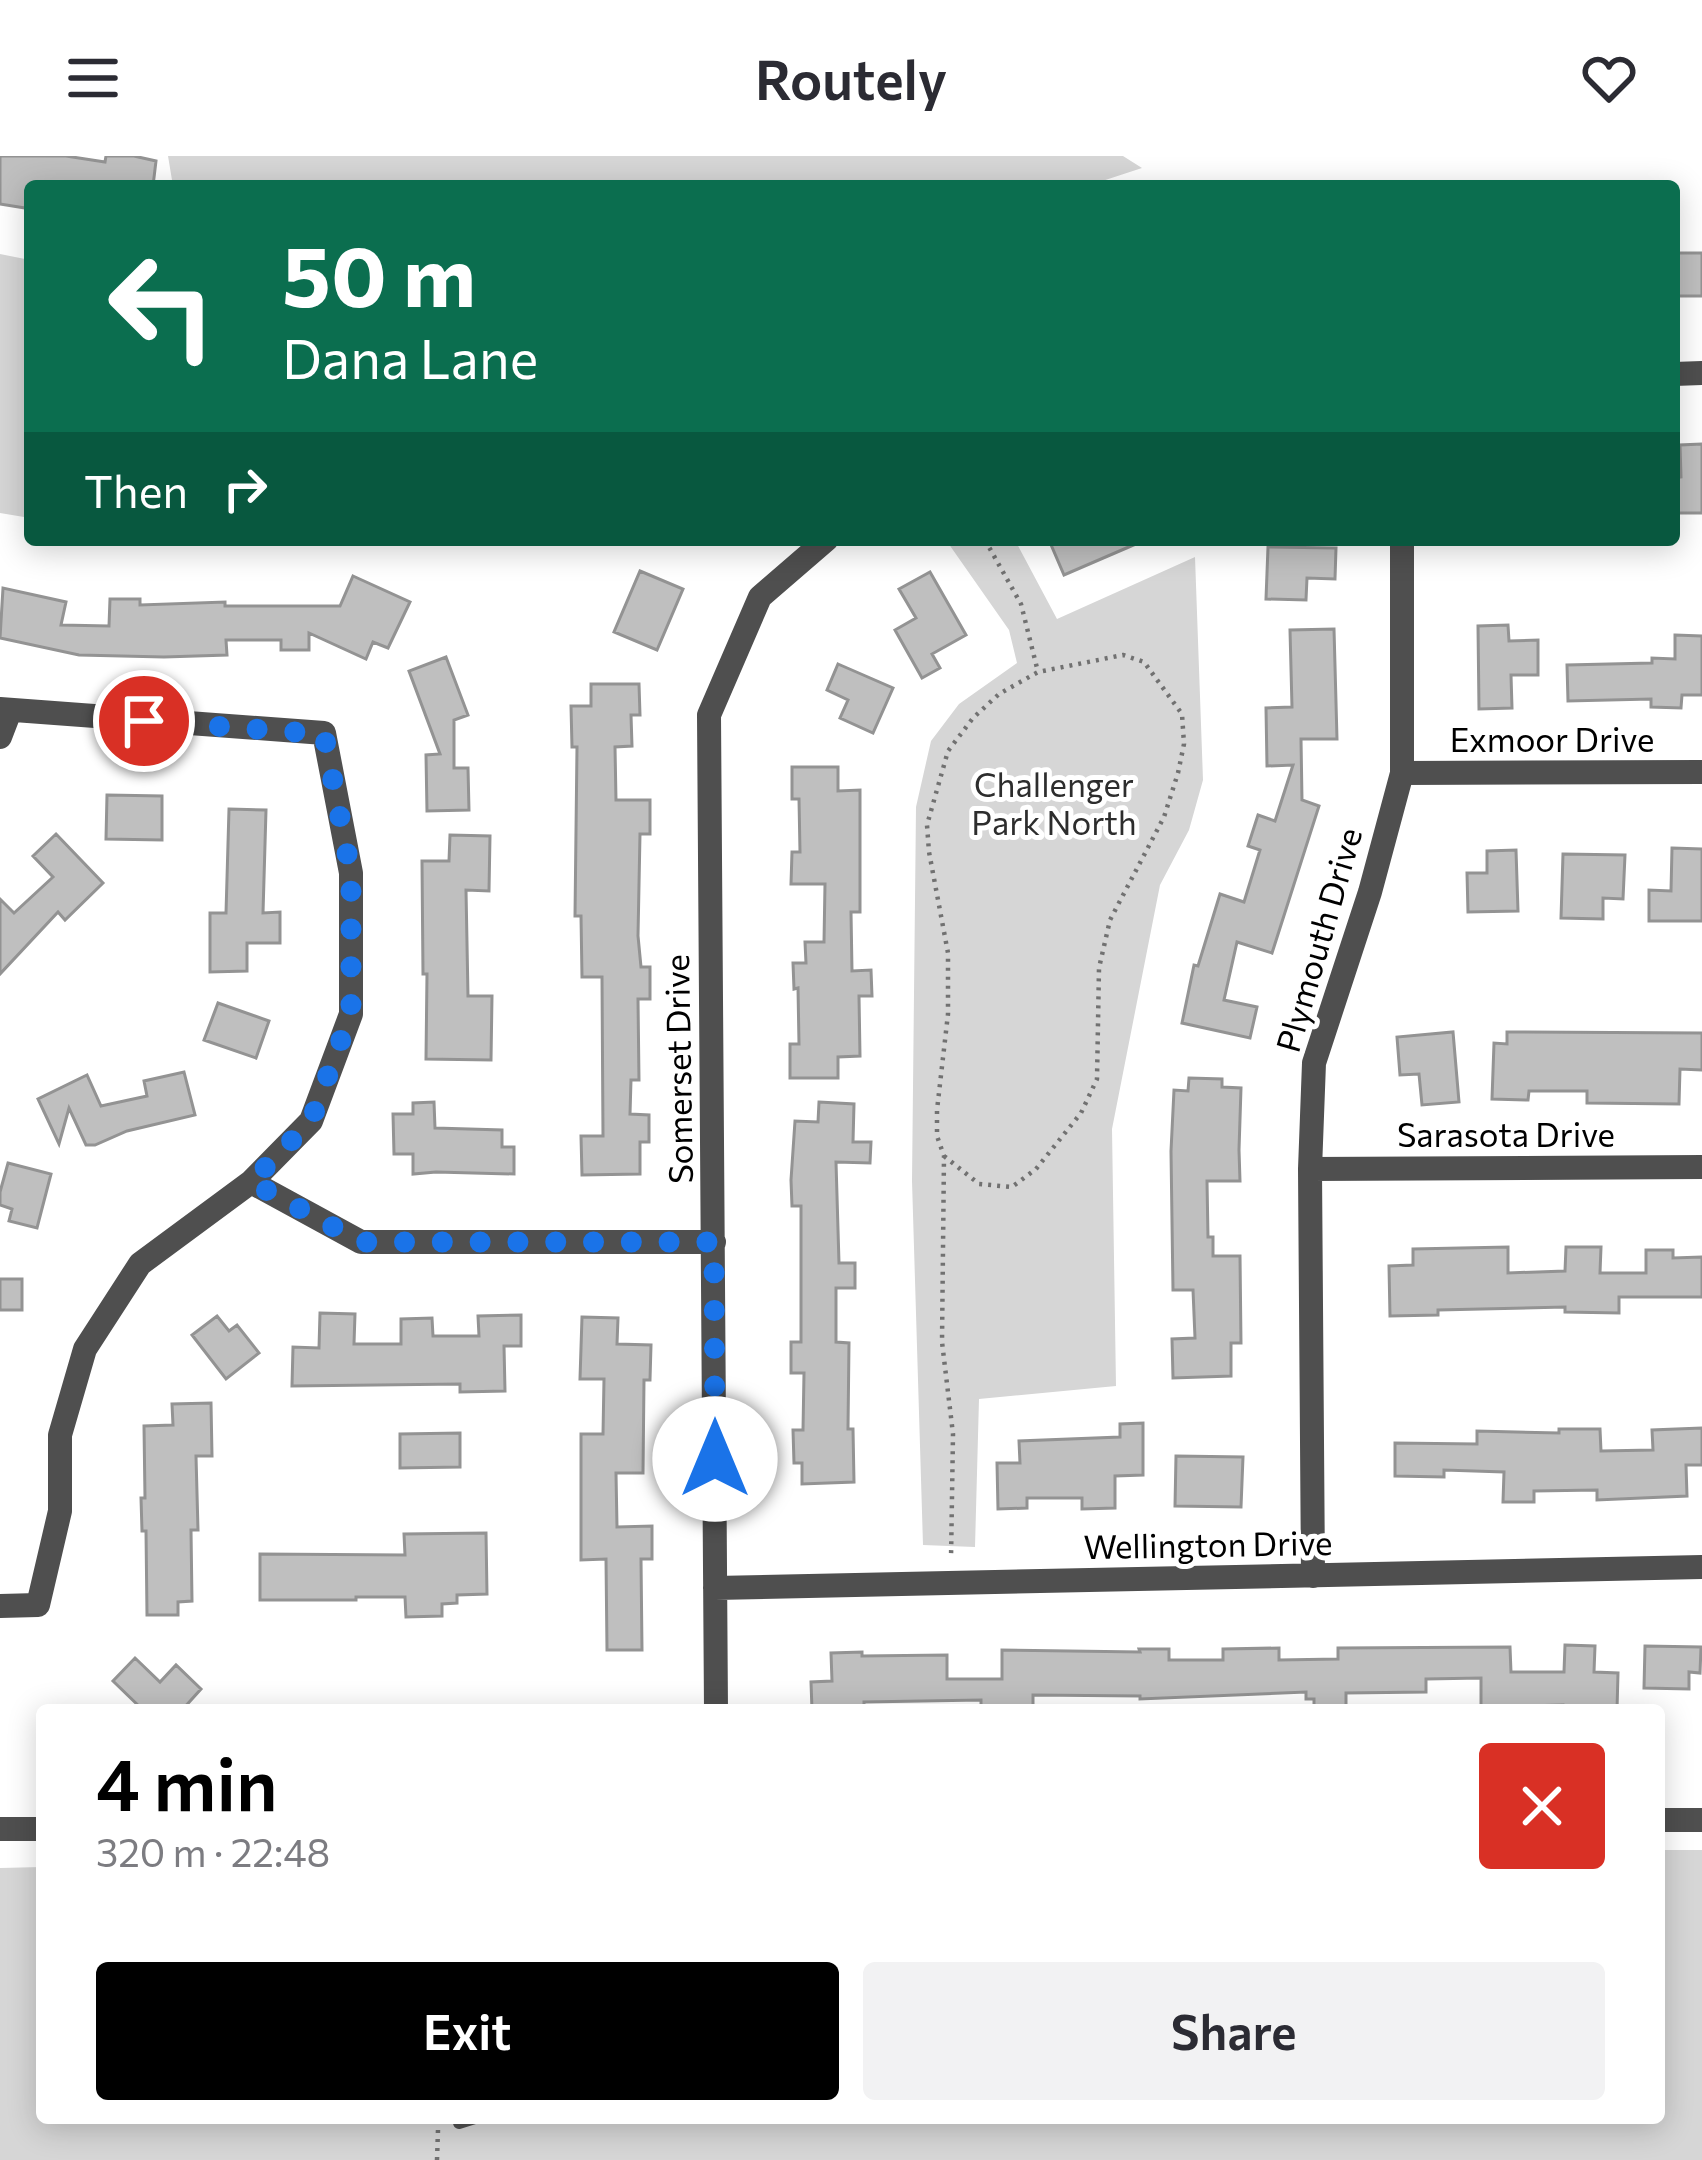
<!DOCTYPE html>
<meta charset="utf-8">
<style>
body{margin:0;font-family:Commissioner,sans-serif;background:#f2f2f3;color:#2b2b33;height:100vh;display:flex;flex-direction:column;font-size:45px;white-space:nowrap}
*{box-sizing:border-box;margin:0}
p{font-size:39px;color:#7c7c81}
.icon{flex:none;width:66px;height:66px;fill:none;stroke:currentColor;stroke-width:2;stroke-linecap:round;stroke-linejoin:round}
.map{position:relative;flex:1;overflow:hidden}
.details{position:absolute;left:36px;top:1548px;width:1629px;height:420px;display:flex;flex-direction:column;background:#fff;border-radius:12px;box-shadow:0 6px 30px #0003}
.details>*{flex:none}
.banner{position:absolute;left:24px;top:24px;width:1656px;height:366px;border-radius:12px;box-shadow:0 6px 30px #0003;background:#0b6e4f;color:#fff;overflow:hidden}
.pin{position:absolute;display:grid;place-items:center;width:102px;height:102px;color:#fff;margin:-51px;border:6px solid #fff;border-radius:50%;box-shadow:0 3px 12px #0007}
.me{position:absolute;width:132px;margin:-66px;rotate:0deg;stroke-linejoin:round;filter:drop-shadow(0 0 9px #0008)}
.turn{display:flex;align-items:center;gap:42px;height:252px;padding:0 60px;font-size:54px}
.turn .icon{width:156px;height:156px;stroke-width:2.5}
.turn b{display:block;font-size:84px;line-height:102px}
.then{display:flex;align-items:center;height:114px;padding:0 60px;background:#0003;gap:24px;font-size:45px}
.round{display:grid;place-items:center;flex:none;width:126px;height:126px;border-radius:12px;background:#f2f2f3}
.summary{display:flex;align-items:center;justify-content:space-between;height:204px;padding:0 60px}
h1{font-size:72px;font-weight:600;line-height:90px;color:#000}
.action{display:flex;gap:24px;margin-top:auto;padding:24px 60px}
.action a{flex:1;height:138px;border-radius:12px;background:#000;color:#fff;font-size:48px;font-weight:600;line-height:138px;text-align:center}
.action a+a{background:#f2f2f3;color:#2b2b33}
header{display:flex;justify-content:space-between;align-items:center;height:156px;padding:0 60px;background:#fff;font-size:54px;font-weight:600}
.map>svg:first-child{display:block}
</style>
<header><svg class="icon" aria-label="menu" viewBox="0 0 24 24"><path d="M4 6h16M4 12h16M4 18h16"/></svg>Routely<svg class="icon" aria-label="heart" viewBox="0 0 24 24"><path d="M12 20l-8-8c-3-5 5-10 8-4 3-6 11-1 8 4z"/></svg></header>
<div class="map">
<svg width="1702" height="2004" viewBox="0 0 1702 2004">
<rect width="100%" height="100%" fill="#fff"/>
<path fill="#d6d6d6" d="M 168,0 L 1123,0 L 1142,12 L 1087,30 L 173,30 Z
M 0,98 L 30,104 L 30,362 L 0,357 Z
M 193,384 L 508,384 L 504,388 L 229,389 Z
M 946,384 L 1015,384 L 1057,463 L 1195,401 L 1203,624 L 1189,674 L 1160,729 L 1112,973 L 1116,1230 L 979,1243 L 975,1391 L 923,1389 L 912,1025 L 916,651 L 931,585 L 959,548 L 1017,507 L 1009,474 Z
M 1659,1694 L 1702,1694 L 1702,2004 L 0,2004 L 0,1712 L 42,1711 L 42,1962 L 1659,1962 Z"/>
<path fill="#bfbfbf" stroke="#939393" stroke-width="3" d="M 0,0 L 66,0 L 105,6 L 106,0 L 134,0 L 156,5 L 153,30 L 30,30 L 30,43 L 27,43 L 25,52 L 0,48 Z
M 1674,97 L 1702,97 L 1702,140 L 1674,140 Z
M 1702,288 L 1702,357 L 1674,357 L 1674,322 L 1681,321 L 1680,289 Z
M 1049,384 L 1145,384 L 1064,419 Z
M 1268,391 L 1336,392 L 1335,423 L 1307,422 L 1306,444 L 1266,443 Z
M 640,415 L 683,433 L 657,494 L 614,476 Z
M 930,416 L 966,479 L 932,498 L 940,512 L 922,522 L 895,474 L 916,462 L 899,433 Z
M 353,420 L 410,446 L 388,492 L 373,486 L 366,503 L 309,477 L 309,494 L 281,494 L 281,484 L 226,484 L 227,499 L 164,501 L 79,499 L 0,482 L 3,432 L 66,446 L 61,469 L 109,470 L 110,443 L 140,443 L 140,449 L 225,446 L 225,450 L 340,450 Z
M 1508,469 L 1509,485 L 1538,484 L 1538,519 L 1511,519 L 1512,552 L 1479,553 L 1478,470 Z
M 1334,473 L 1337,583 L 1301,583 L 1302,644 L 1319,650 L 1272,797 L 1237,786 L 1224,844 L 1257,851 L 1250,882 L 1182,867 L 1194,809 L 1198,810 L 1220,738 L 1244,746 L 1260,694 L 1248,690 L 1258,659 L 1275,665 L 1293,609 L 1267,610 L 1266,552 L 1292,551 L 1290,474 Z
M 1675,479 L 1702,480 L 1702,539 L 1682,539 L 1681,552 L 1651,551 L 1651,543 L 1568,545 L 1567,509 L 1652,507 L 1652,502 L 1675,503 Z
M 446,501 L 468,559 L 454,564 L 454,612 L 468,612 L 469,654 L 427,655 L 426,599 L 440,598 L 409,515 Z
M 838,508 L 893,532 L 873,577 L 840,562 L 848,544 L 827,534 Z
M 591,528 L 639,528 L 640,559 L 631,559 L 632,590 L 615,591 L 616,644 L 650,644 L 650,678 L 640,678 L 638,780 L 641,811 L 650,811 L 650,843 L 638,843 L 639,924 L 631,924 L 630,958 L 649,959 L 649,986 L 640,986 L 640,1018 L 582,1019 L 581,980 L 603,980 L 602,821 L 582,821 L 581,760 L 575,760 L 577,591 L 572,591 L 571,550 L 591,550 Z
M 792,611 L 838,611 L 838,635 L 860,634 L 860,756 L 851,756 L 852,815 L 871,814 L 872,840 L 859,840 L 860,900 L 838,901 L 838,922 L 790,922 L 790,888 L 799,888 L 798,832 L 794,833 L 793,807 L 806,807 L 805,786 L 824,786 L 825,728 L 791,728 L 792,696 L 800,696 L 799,643 L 792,643 Z
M 107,639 L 162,640 L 162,684 L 106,683 Z
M 229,653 L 266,654 L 263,757 L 280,756 L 280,787 L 247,787 L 247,815 L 210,816 L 210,757 L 226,757 Z
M 56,678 L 103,727 L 65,764 L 58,756 L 0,818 L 0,743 L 14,757 L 53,721 L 33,700 Z
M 450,679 L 490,680 L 489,735 L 466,734 L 468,840 L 492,840 L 491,904 L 426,903 L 427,818 L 423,818 L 422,705 L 449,705 Z
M 1672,692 L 1702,693 L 1702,765 L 1649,765 L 1649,734 L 1671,735 Z
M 1516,694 L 1518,755 L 1468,756 L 1467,717 L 1487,717 L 1487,695 Z
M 1563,698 L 1625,699 L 1623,743 L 1603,742 L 1603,763 L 1561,762 Z
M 218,847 L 269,865 L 256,902 L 204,884 Z
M 1453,876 L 1459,946 L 1422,949 L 1419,918 L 1400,919 L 1397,881 Z
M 1507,876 L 1702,877 L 1702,914 L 1680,913 L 1679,948 L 1587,947 L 1587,935 L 1529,935 L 1528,944 L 1492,943 L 1494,887 L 1507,888 Z
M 184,916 L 195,959 L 127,975 L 95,989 L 86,989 L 69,952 L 59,988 L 38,943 L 87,919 L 101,950 L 147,940 L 144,925 Z
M 1189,922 L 1222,923 L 1222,931 L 1241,932 L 1239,994 L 1240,1025 L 1207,1025 L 1208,1081 L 1213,1081 L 1213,1100 L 1240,1100 L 1241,1187 L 1231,1187 L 1231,1220 L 1173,1222 L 1172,1183 L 1195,1182 L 1193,1134 L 1173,1134 L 1171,995 L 1174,934 L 1188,935 Z
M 434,946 L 435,972 L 502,974 L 502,991 L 514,991 L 514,1018 L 436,1016 L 413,1018 L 413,998 L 394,998 L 393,958 L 413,958 L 413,947 Z
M 819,946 L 854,948 L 853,986 L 871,986 L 870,1007 L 836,1006 L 839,1107 L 855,1107 L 855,1132 L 836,1132 L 836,1186 L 849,1187 L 848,1273 L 853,1273 L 854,1326 L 802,1328 L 802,1307 L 794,1307 L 793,1274 L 803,1274 L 804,1217 L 791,1217 L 791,1186 L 801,1186 L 801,1050 L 792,1050 L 791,1024 L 795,965 L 818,966 Z
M 8,1007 L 51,1018 L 37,1072 L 9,1065 L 12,1053 L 0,1049 L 0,1036 Z
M 1508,1091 L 1508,1117 L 1565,1115 L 1566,1091 L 1601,1091 L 1600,1117 L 1646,1117 L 1646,1094 L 1673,1094 L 1673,1102 L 1702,1101 L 1702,1141 L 1619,1141 L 1619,1157 L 1565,1156 L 1565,1151 L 1438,1154 L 1438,1159 L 1390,1160 L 1389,1110 L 1413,1109 L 1413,1093 Z
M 0,1123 L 22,1123 L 22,1154 L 0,1154 Z
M 320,1157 L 355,1158 L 354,1188 L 401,1188 L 401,1163 L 432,1162 L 433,1180 L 479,1180 L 478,1160 L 521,1159 L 521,1190 L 504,1190 L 505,1235 L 460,1236 L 460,1228 L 292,1230 L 293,1191 L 319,1192 Z
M 217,1160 L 229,1175 L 237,1169 L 259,1197 L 226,1223 L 192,1179 Z
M 582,1161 L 618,1162 L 617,1188 L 651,1189 L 650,1224 L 644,1224 L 643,1317 L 616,1317 L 617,1371 L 652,1370 L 652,1403 L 641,1403 L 642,1494 L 607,1494 L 606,1403 L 581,1404 L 581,1278 L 603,1278 L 604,1223 L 580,1223 Z
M 211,1247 L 212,1300 L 196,1300 L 198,1374 L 191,1374 L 192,1445 L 178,1446 L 178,1459 L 147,1459 L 146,1375 L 142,1375 L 141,1342 L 145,1342 L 144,1270 L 173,1269 L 172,1248 Z
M 1143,1267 L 1143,1319 L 1115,1320 L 1115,1352 L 1082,1353 L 1082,1342 L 1027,1342 L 1027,1352 L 998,1353 L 997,1307 L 1020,1307 L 1019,1285 L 1120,1281 L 1120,1268 Z
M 1702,1272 L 1702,1309 L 1686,1309 L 1687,1340 L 1597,1344 L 1597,1334 L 1534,1335 L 1534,1346 L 1503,1346 L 1504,1316 L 1444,1314 L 1444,1321 L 1395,1320 L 1395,1287 L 1477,1288 L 1477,1275 L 1559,1277 L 1559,1273 L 1600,1273 L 1601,1295 L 1653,1294 L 1652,1274 Z
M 460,1277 L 460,1311 L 400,1312 L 400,1278 Z
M 1176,1300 L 1243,1301 L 1241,1351 L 1175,1350 Z
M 486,1377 L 487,1438 L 457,1439 L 457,1447 L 442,1448 L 442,1460 L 406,1461 L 405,1441 L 356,1441 L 356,1444 L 260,1444 L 260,1398 L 405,1399 L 404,1378 Z
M 1565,1489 L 1595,1490 L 1594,1516 L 1618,1517 L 1617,1554 L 1563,1554 L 1563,1549 L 1481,1551 L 1481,1522 L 1426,1523 L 1426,1536 L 1346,1537 L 1346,1554 L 1314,1554 L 1314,1543 L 1306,1543 L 1306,1536 L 1140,1543 L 1140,1540 L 1033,1539 L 1033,1554 L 981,1554 L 981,1544 L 864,1546 L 864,1554 L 812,1554 L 811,1526 L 832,1525 L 831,1497 L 862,1496 L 862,1500 L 947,1499 L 947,1523 L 1002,1523 L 1002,1494 L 1140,1496 L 1139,1493 L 1169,1493 L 1169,1504 L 1223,1504 L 1223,1493 L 1279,1492 L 1279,1504 L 1338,1503 L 1338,1492 L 1510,1491 L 1511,1516 L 1564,1516 Z
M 1645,1490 L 1701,1491 L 1700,1517 L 1689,1516 L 1689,1533 L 1644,1532 Z
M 135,1502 L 160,1526 L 176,1509 L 201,1533 L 182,1554 L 143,1554 L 113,1525 Z"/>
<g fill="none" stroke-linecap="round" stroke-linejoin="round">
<path stroke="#717171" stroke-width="4.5" stroke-dasharray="3 6" stroke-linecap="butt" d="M 985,384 L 1021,448 L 1038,516
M 944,1000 L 979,1028 L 1012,1031 L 1036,1013 L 1081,957 L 1097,923 L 1099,812 L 1110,764 L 1164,661 L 1178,617 L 1184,588 L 1182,558 L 1144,506 L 1123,499 L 1038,516 L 999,538 L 973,562 L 948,595 L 927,669 L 929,696 L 948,797 L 948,858 L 937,954 L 937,980 L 944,1000 L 942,1186 L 953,1278 L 951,1403
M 437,2004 L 438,1974"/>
<path stroke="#4f4f4f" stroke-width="12" d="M 459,1967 L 475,1962"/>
<path stroke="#4f4f4f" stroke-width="24" d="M 1674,218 L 1702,217
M 0,553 L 324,577 L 351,717 L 351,858 L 311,965 L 251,1026 L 140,1108 L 85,1193 L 60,1279 L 60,1355 L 38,1449 L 0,1450
M 0,581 L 10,555
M 1402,617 L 1702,616
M 1310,1013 L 1702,1011
M 251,1026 L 361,1086 L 714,1086
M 1313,1420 L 1310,1013 L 1314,907 L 1370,736 L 1402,617 L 1402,384
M 715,1432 L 1702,1411
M 716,1554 L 709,559 L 760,441 L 826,384"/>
<path stroke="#4f4f4f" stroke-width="24" d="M 1659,1664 L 1702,1664
M 0,1673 L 42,1673"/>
</g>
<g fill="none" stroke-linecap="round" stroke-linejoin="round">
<path stroke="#1a73e8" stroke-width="21" stroke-dasharray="0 37.8" d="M 144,565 L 324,578 L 351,718 L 351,857 L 311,965 L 251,1026 L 361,1086 L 714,1086 L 715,1303"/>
</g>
<g text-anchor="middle" stroke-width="10" stroke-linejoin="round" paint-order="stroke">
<g font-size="33" fill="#000" stroke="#fff">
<text x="1552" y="596">Exmoor Drive</text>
<text transform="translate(1319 784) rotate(-74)" y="12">Plymouth Drive</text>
<text transform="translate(679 913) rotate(-91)" y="12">Somerset Drive</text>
<text x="1506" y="991">Sarasota Drive</text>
<text transform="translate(1208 1389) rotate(-1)" y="12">Wellington Drive</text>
</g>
<g font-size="33" fill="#2d2d2d" stroke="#fff">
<text x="1054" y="641">Challenger<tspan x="1054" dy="38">Park North</tspan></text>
</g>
</g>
</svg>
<div class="pin" style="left:144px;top:565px;background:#d93025"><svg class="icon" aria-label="arrive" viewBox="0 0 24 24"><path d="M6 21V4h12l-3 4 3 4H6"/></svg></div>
<svg class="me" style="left:715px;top:1303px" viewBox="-20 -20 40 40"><circle r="19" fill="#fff"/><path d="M0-13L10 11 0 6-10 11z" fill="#1a73e8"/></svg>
<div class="banner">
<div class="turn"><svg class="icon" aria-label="left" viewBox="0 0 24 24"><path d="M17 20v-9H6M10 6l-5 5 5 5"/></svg><div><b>50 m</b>Dana Lane</div></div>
<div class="then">Then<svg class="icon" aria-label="right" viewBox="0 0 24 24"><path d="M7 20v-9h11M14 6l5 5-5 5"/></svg></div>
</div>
<section class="details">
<div class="summary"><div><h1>4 min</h1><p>320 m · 22:48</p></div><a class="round" style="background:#d93025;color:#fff"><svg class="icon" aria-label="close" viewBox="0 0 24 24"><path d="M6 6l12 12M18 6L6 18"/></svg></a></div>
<div class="action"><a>Exit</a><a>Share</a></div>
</section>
</div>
